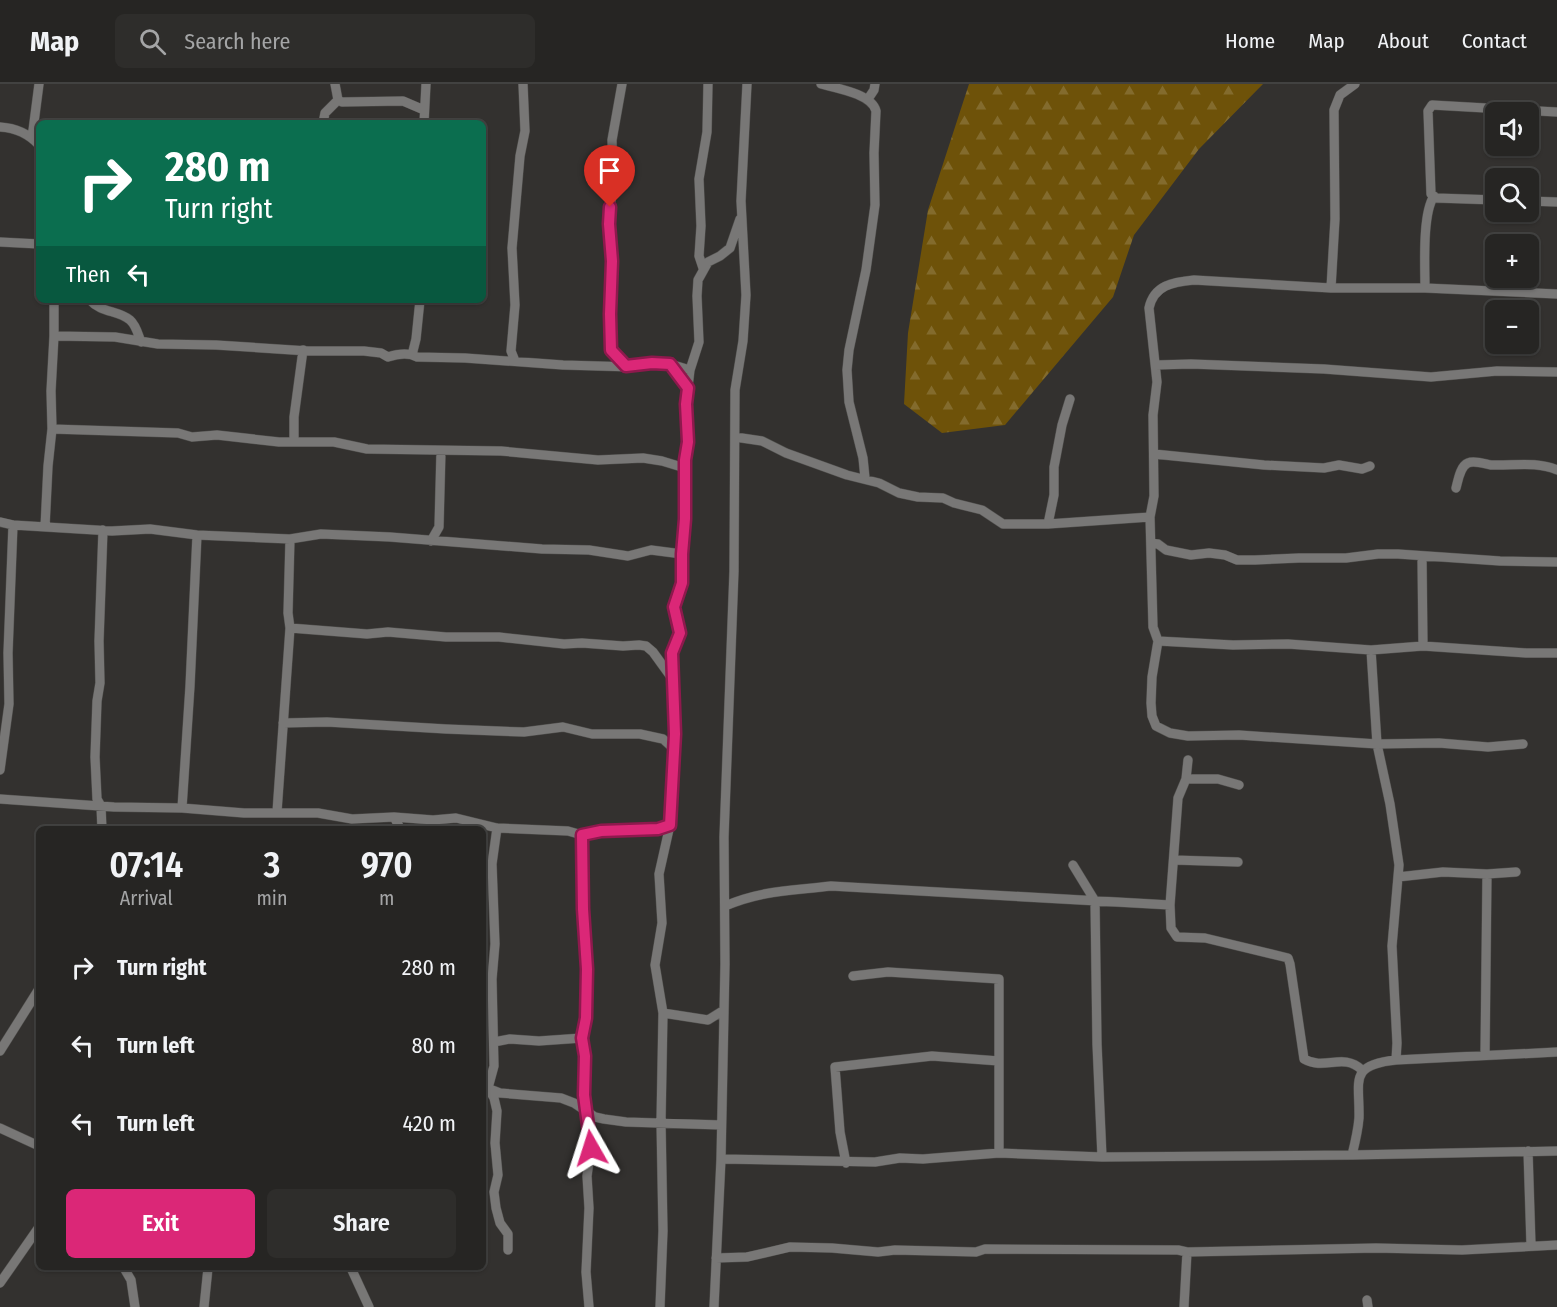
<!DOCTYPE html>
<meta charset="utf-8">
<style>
body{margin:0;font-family:"Fira Sans Condensed",sans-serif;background:#2e2d2b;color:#f1f3f6;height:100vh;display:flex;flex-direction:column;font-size:22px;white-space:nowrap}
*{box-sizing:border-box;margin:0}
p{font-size:20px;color:#a4a5a6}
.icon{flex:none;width:33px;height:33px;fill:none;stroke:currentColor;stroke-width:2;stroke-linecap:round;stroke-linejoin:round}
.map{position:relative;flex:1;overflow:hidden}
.sheet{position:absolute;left:36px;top:742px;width:450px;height:444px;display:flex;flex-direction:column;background:#262523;border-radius:9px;box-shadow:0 2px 4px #0004,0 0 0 2px #424241}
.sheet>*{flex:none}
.hud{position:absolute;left:36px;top:36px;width:450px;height:183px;border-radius:9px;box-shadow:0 2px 4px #0004,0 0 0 2px #424241;background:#0b6e4f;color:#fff;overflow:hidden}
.tools{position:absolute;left:1485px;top:18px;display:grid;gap:12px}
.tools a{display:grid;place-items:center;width:54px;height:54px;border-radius:9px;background:#262523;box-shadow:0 2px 4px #0004,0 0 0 2px #424241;font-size:30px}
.pin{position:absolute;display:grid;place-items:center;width:51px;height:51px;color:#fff;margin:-62px -26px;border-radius:50% 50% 50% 0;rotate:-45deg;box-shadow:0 0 6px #0007}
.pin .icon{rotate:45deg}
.me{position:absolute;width:66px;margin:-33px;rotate:354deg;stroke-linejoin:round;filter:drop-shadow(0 0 4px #0008)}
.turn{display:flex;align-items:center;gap:21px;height:126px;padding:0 30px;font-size:27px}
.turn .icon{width:78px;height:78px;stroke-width:2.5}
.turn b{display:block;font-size:42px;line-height:51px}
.then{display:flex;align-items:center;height:57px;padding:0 30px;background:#0003;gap:12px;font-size:22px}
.eta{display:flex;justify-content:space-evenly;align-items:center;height:102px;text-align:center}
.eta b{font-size:36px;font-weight:600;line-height:42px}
.primary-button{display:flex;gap:12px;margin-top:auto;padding:12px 30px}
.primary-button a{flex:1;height:69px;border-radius:9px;background:#db2777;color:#fff;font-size:24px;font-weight:600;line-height:69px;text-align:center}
.primary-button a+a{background:#2e2d2b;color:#f1f3f6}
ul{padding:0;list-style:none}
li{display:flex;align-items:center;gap:18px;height:78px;padding:0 30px}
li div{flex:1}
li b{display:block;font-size:22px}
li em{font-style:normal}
header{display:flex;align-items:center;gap:36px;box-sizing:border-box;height:84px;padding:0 30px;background:#262523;border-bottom:2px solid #424241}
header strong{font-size:28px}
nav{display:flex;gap:33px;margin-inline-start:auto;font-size:21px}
.search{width:420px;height:54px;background:#2e2d2b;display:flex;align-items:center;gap:15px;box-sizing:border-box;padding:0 21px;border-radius:9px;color:#a4a5a6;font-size:22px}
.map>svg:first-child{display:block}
</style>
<header>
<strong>Map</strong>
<div class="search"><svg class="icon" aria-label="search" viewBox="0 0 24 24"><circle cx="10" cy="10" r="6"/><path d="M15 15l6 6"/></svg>Search here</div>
<nav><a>Home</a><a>Map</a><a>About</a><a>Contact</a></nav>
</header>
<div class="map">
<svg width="1557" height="1223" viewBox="0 0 1557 1223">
<defs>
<pattern id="forest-firs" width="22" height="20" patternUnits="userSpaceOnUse" patternTransform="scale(1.5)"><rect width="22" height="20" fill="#6e5209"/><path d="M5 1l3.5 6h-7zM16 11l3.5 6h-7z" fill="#836b2d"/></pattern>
</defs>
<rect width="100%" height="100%" fill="#33312f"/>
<path fill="url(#forest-firs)" d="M 969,0 L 1263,0 L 1199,65 L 1134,151 L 1113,213 L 1005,341 L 942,349 L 904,320 L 908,249 L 928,126 Z"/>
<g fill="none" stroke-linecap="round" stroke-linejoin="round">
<defs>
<path id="minor" d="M 335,0 L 338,16
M 622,0 L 612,56 L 613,92 L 609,139 L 612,177 L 610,251 L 611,266 L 626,282
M 821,0 C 836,4 872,10 876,27 L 874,69 L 875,121 L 866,186 L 849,266 L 847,286 L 849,318 L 863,374 L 865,394
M 868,15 L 874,6 L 875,0
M 338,16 L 342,18 L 403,17 L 424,26
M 323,39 L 325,29 L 338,16
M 424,39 L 426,0
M 0,43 C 16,44 28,49 39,61
M 32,54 L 39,0
M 1496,116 L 1436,114 L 1431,110 L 1428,27 L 1432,21 L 1557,28
M 1528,117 L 1557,118
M 0,158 L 39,160
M 703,184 L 699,172 L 701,142 L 699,95 L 707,48 L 708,0
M 1331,204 L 1335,135 L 1334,26 L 1340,11 L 1355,0
M 1425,204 C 1425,182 1422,130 1434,112
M 90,216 C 101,229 118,226 130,236 C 136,241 138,250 141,258
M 54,252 L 115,253 L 158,260 L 216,261 L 308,267 L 364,267 L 381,269 L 388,273 C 397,270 408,268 417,273 L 465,274 L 563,281 L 633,283 L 652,279 L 670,280 L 690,286
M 412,271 L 416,255 L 420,216
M 515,277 L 511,267 L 515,221 L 512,164 L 520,72 L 525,47 L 523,0
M 670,280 L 688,305
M 1156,281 L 1191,280 L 1324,285 L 1431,293 L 1497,287 L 1557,288
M 52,345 L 178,349 L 192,353 L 217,351 L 279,358 L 334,358 L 367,365 L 501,367 L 598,376 L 643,374 L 662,377 L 685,384
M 735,353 L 762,357 L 786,369 L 847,391 L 879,399 L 899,409 L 918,413 L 943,414 L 954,419 L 982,426 L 1003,440 L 1048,440 L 1150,433
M 294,358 L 294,333 L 303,266
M 1154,370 L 1264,381 L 1324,384 L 1339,381 L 1362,385 L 1370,382
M 1456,404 C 1458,397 1460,382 1468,379 C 1474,376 1485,380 1491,381 C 1512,382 1537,377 1557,386
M 0,438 L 13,441 L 112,447 L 150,445 L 197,451 L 290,455 L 321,450 L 390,453 L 542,465 L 589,466 L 628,472 L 651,466 L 682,470
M 1048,440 L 1054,411 L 1054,383 L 1062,341 L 1070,315
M 45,443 L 48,382 L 52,345 L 51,307 L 54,252 L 54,216
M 431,457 L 439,443 L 441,367
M 1151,459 L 1158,460 L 1166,466 L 1191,471 L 1209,469 L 1225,471 L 1237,476 L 1255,476 L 1299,474 L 1346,474 L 1378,470 L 1398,470 L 1500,477 L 1557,478
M 1422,473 L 1423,562
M 290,544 L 367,550 L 388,548 L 446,553 L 499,553 L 564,560 L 582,559 L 623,562 L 639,561 L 646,562 L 653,568 L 674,597
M 1158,557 L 1233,561 L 1288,560 L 1371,566 L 1423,562 L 1526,569 L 1557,569
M 1371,566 L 1377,660 L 1390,720 L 1399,781 L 1392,862 L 1397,959 L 1396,976
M 283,639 L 327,638 L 446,645 L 524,648 L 563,643 L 592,650 L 640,650 L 663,655 L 674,665
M 1523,660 L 1488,663 L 1439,659 L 1377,660 L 1239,651 L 1188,652 L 1170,649 L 1156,642 L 1152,632 L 1151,619 L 1152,593 L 1158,557 L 1153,543 L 1150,433 L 1154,412 L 1153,331 L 1157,298 L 1149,224 C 1154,201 1173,198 1194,196 L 1331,204 L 1425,204 L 1557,210
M 1188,676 L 1186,695 L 1178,714 L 1170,821 L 1171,844 L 1177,853 L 1205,854 L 1288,874 L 1290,880 L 1304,975 C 1325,987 1343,968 1362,986
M 0,686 L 9,620 L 8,569 L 13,441
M 1186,695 L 1218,695 L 1239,701
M 0,715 L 114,723 L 182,724 L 244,729 L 318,729 L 352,735 L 394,733 L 433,736 L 456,734 L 497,744 L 568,747 L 582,751 L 601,747 L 658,745 L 670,741
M 182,724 L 190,602 L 197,451
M 277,728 L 290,544 L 288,529 L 290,455
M 394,733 L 401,746
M 497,744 L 492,780 L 495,860 L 492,895 L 494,982 L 488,1004 L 494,1014 L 497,1027 L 495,1059 L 498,1091 L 494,1108 L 496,1124 L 500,1139 L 508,1150 L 508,1166
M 102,746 L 101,722 L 97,715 L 95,673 L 97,617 L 100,599 L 99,557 L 103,446
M 582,751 L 583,825 L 587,885 L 586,934 L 582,954 L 585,971 L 584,1011 L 591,1064 L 587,1092 L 589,1124 L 586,1188 L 589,1223
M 1174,776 L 1238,778
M 1073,781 L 1095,817 L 1097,960 L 1102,1073
M 1398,793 L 1443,788 L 1487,790 L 1516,788
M 725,822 C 763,806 791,807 831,802 L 1170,821
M 853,892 L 888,888 L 999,895 L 999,1069
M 663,929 L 708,936 L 724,926
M 494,958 L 510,955 L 539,957 L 582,954
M 0,967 L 39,905
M 1485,971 L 1487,790
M 487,1004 L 500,1009 L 561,1014 L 574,1019 L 595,1033 L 604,1035 L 626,1038 L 721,1041
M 0,1044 L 39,1062
M 1528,1067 L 1531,1161
M 1352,1071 L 1557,1067
M 721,1075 L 875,1078 L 900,1074 L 923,1075 L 999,1069 L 1102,1073 L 1352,1071 C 1355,1059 1358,1047 1359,1034 C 1360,997 1348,981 1396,976 L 1557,968
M 846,1079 L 840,1048 L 835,983 L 932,972 L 999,977
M 716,1174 L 747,1173 L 790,1163 L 832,1164 L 878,1168 L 895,1166 L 976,1168 L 985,1165 L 1178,1166 L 1187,1168 L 1376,1164 L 1462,1166 L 1557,1161
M 124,1184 L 131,1196 L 135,1223
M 351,1184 L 369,1223
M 0,1199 L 39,1143
M 1367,1216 L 1368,1223
M 204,1223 L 208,1184
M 660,1223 L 663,1147 L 661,1038 L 663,929 L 655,881 L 662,839 L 659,790 L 670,741 L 675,650 L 672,569 L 680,549 L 674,523 L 682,499 L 682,470 L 685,435 L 685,376 L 688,358 L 686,320 L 690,286 L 699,258 L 697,212 L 698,196 L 708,178 L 720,172 L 730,164 L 740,135
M 714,1223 L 721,1075 L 725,880 L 724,753 L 734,487 L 735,306 L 743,257 L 746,211 L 741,117 L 747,0
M 1184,1223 L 1187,1168"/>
</defs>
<use href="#minor" stroke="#504f4d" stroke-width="10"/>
<use href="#minor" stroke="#787776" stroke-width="9"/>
</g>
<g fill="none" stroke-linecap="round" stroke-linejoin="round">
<defs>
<path id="route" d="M 591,1064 L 584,1011 L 585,972 L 582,954 L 586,934 L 587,885 L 583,825 L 582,751 L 601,747 L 658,745 L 670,741 L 675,650 L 672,569 L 680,549 L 674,523 L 682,499 L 682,470 L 685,435 L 685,376 L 688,358 L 686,320 L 688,304 L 670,280 L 652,279 L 626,282 L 611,266 L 610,230 L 612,177 L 609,140 L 610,123"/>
</defs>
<use href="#route" stroke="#8e194d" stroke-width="15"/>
<use href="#route" stroke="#db2777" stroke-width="10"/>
</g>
</svg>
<div class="tools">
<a><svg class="icon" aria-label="sound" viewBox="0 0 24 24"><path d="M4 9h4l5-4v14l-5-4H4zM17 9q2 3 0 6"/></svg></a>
<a><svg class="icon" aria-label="search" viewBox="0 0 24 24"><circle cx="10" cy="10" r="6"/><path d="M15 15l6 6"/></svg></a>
<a>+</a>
<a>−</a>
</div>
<div class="pin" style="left:610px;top:123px;background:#d93025"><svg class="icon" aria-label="arrive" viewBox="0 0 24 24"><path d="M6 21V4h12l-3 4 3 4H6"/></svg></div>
<svg class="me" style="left:591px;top:1064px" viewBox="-20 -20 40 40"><path d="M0-17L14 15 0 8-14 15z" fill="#db2777" stroke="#fff" stroke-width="4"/></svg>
<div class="hud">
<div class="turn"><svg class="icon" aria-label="right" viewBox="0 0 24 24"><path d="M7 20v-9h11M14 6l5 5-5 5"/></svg><div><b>280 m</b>Turn right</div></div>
<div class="then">Then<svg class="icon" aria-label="left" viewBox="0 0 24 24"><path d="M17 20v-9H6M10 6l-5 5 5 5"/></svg></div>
</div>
<section class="sheet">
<div class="eta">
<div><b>07:14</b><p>Arrival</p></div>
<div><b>3</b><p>min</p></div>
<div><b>970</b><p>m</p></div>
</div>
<ul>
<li><svg class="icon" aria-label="right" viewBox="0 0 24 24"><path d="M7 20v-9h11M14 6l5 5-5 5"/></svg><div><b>Turn right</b></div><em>280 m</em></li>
<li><svg class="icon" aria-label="left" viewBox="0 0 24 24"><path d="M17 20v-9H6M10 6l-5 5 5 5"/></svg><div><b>Turn left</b></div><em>80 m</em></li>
<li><svg class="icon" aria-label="left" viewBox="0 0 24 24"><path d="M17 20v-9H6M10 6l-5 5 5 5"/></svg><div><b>Turn left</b></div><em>420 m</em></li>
</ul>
<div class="primary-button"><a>Exit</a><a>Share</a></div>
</section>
</div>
